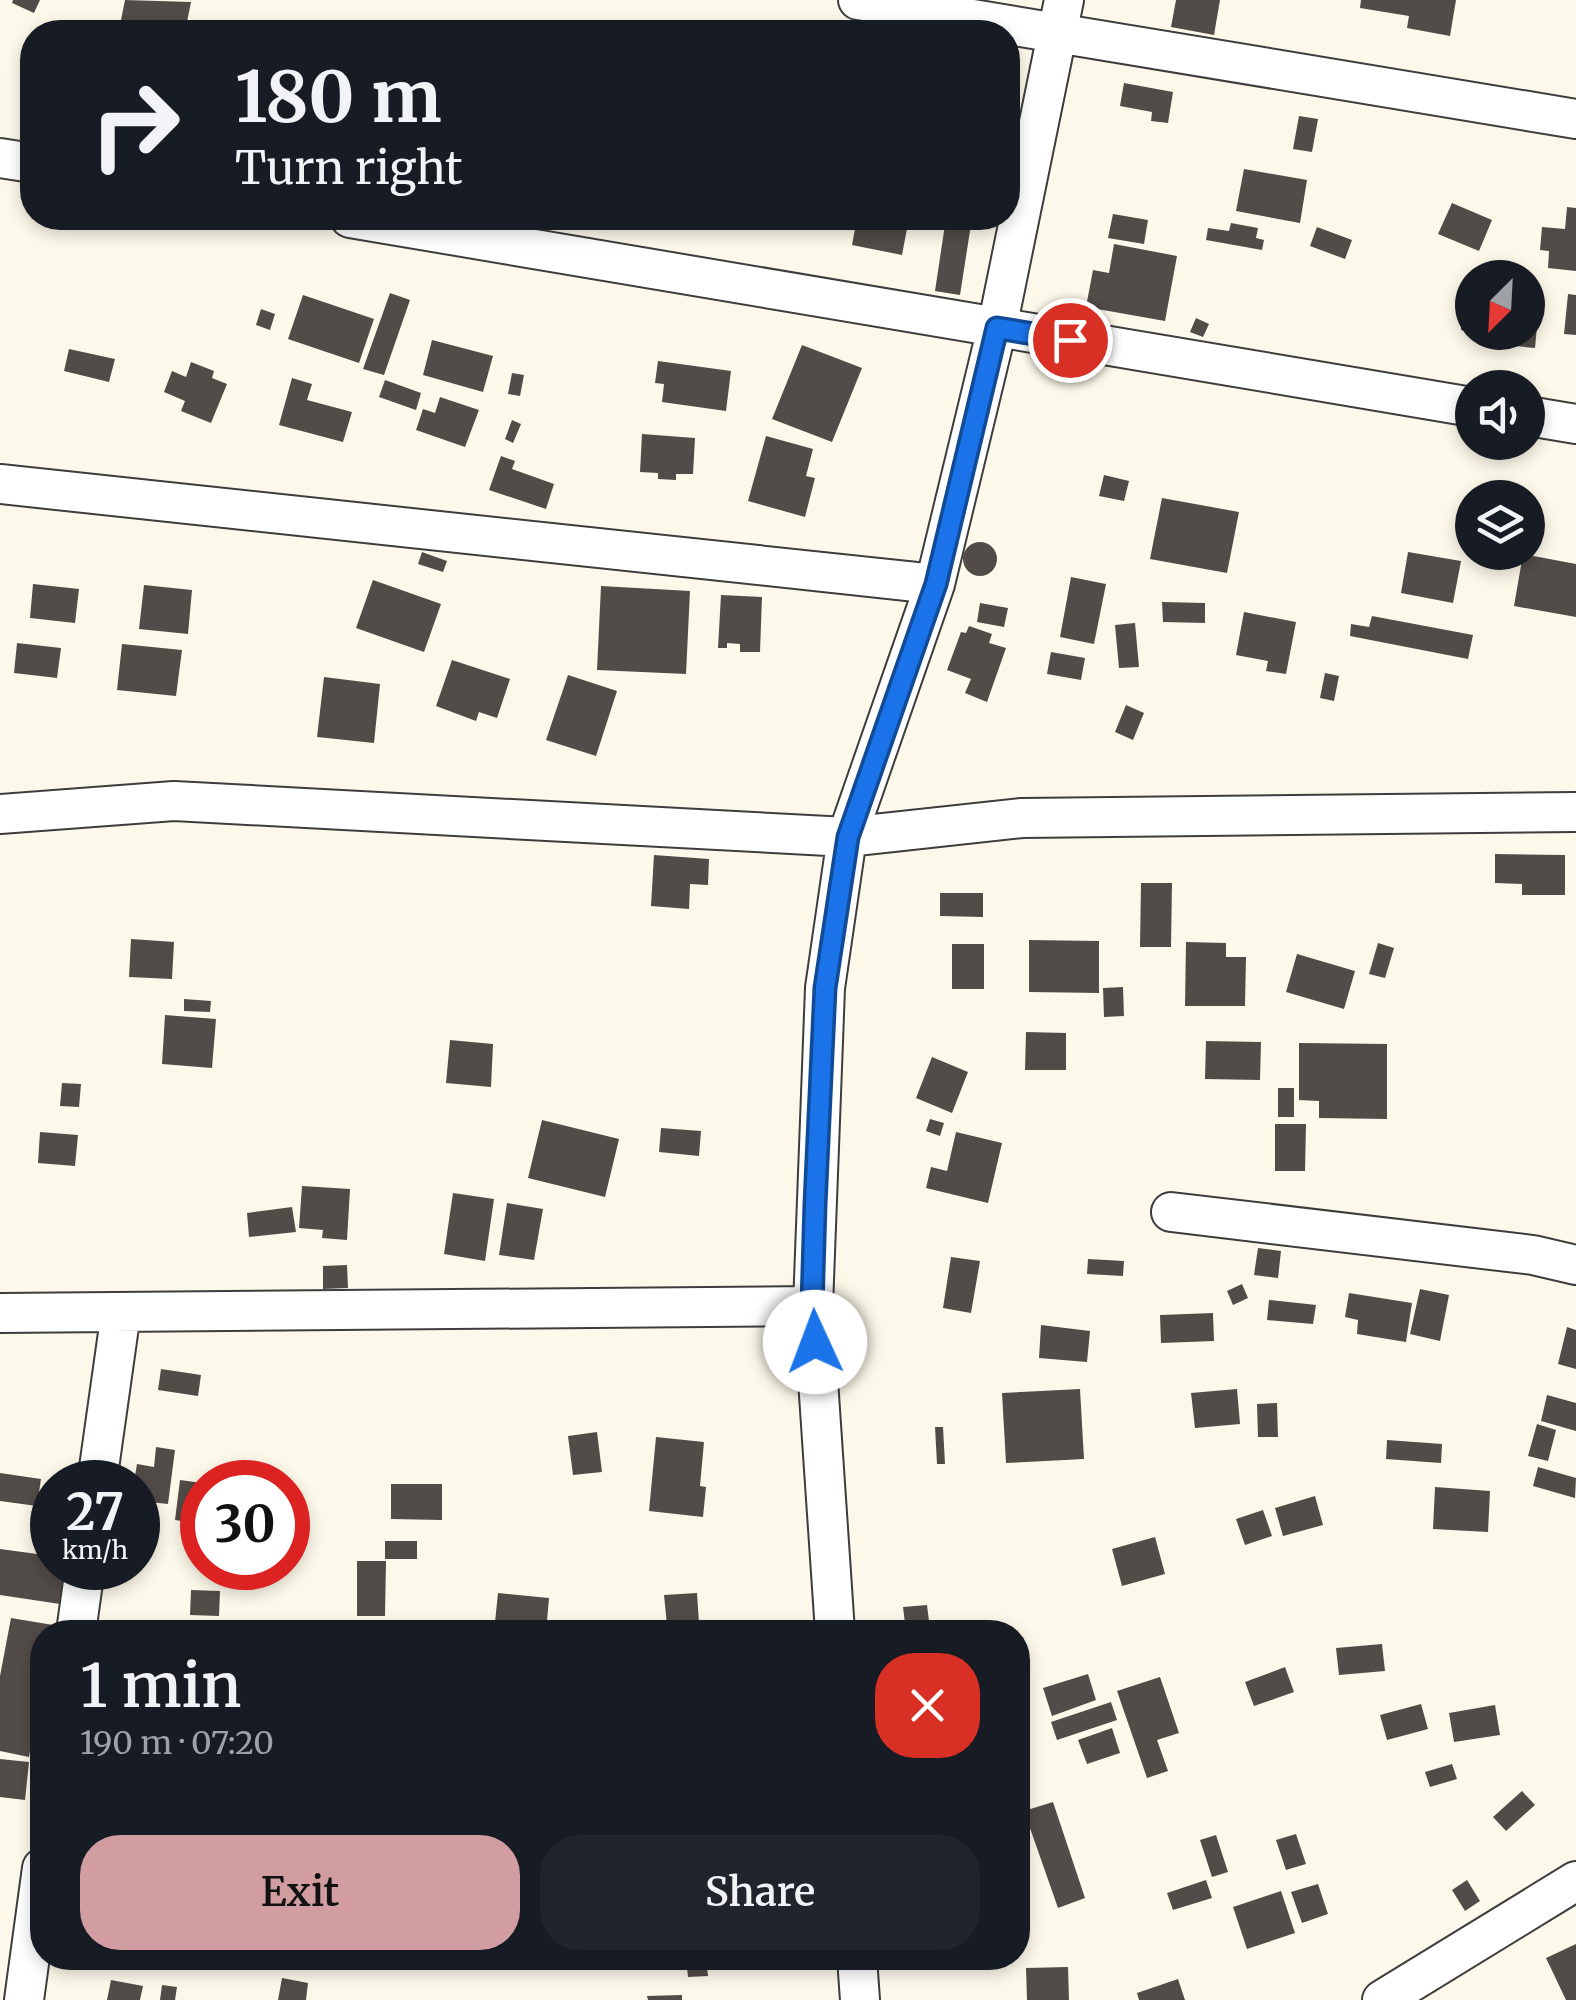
<!DOCTYPE html>
<meta charset="utf-8">
<style>
body{margin:0;font-family:Merriweather,serif;background:#20242c;color:#f1f3f6;height:100vh;display:flex;flex-direction:column;font-size:38px;white-space:nowrap}
*{box-sizing:border-box;margin:0}
p{font-size:32px;color:#9ea1a6}
.icon{flex:none;width:55px;height:55px;fill:none;stroke:currentColor;stroke-width:2;stroke-linecap:round;stroke-linejoin:round}
.map{position:relative;flex:1;overflow:hidden}
.sheet{position:absolute;left:30px;top:1620px;width:1000px;height:350px;display:flex;flex-direction:column;background:#171b24;border-radius:40px;box-shadow:0 5px 15px #0003}
.sheet>*{flex:none}
.banner{position:absolute;left:20px;top:20px;width:1000px;height:210px;border-radius:40px;box-shadow:0 5px 15px #0003;background:#171b24;color:#f1f3f6;overflow:hidden}
.needle{width:65px;rotate:204deg}
.buttons{position:absolute;left:1455px;top:260px;display:grid;gap:20px}
.buttons a{display:grid;place-items:center;width:90px;height:90px;border-radius:50%;background:#171b24;box-shadow:0 5px 15px #0003;font-size:50px}
.speed{position:absolute;left:30px;top:1460px;display:flex;gap:20px;font-size:50px;font-weight:700;text-align:center}
.speed>*{display:grid;place-content:center;width:130px;height:130px;border-radius:50%;background:#171b24;box-shadow:0 5px 15px #0003;line-height:1}
.speed small{font-size:25px;font-weight:400}
.speed .limit{border:15px solid #d22;background:#fff;color:#111}
.pin{position:absolute;display:grid;place-items:center;width:85px;height:85px;color:#fff;margin:-42px;border:5px solid #fff;border-radius:50%;box-shadow:0 2px 10px #0007}
.me{position:absolute;width:110px;margin:-55px;rotate:358deg;stroke-linejoin:round;filter:drop-shadow(0 0 8px #0008)}
.turn{display:flex;align-items:center;gap:35px;height:210px;padding:0 50px;font-size:45px}
.turn .icon{width:130px;height:130px;stroke-width:2.5}
.turn b{display:block;font-size:70px;line-height:85px}
.round{display:grid;place-items:center;flex:none;width:105px;height:105px;border-radius:40px;background:#20242c}
.overview{display:flex;align-items:center;justify-content:space-between;height:170px;padding:0 50px}
h1{font-size:60px;font-weight:600;line-height:75px}
.cta{display:flex;gap:20px;margin-top:auto;padding:20px 50px}
.cta a{flex:1;height:115px;border-radius:40px;background:#d19da1;color:#111;font-size:40px;font-weight:600;line-height:115px;text-align:center}
.cta a+a{background:#20242c;color:#f1f3f6}
.map>svg:first-child{display:block}
</style>
<div class="map">
<svg width="1576" height="2000" viewBox="0 0 1576 2000">
<rect width="100%" height="100%" fill="#fdf9ea"/>
<path fill="#524c48" d="M 13,0 L 40,0 L 34,13 L 12,3 Z
M 125,0 L 191,2 L 185,32 L 121,20 Z
M 1176,0 L 1220,0 L 1214,35 L 1171,27 Z
M 1361,0 L 1456,0 L 1450,36 L 1407,28 L 1409,16 L 1360,8 Z
M 552,23 L 595,31 L 595,32 L 551,32 Z
M 1124,83 L 1173,92 L 1168,123 L 1151,121 L 1152,112 L 1120,106 Z
M 1299,116 L 1318,119 L 1312,152 L 1293,149 Z
M 1244,169 L 1307,180 L 1300,223 L 1236,211 Z
M 1452,203 L 1492,220 L 1479,251 L 1438,234 Z
M 1567,207 L 1576,208 L 1576,271 L 1548,268 L 1549,251 L 1540,250 L 1542,227 L 1565,229 Z
M 1113,214 L 1148,220 L 1144,244 L 1108,238 Z
M 857,218 L 909,218 L 902,255 L 852,245 Z
M 946,218 L 972,218 L 960,295 L 935,291 Z
M 1231,223 L 1258,228 L 1256,238 L 1264,240 L 1262,250 L 1206,240 L 1208,228 L 1229,231 Z
M 1317,227 L 1352,240 L 1345,259 L 1310,246 Z
M 1114,244 L 1177,256 L 1165,321 L 1086,307 L 1093,270 L 1109,273 Z
M 1465,286 L 1472,287 L 1472,332 L 1461,330 Z
M 390,293 L 410,300 L 384,375 L 363,369 Z
M 1528,293 L 1540,294 L 1535,348 L 1505,345 L 1506,332 L 1528,332 Z
M 1568,294 L 1576,295 L 1576,335 L 1564,334 Z
M 303,295 L 374,319 L 359,363 L 288,339 Z
M 261,309 L 275,314 L 270,330 L 256,325 Z
M 1196,318 L 1209,324 L 1203,337 L 1190,332 Z
M 432,340 L 493,356 L 483,392 L 423,375 Z
M 802,345 L 862,368 L 832,442 L 772,419 Z
M 69,349 L 115,359 L 109,382 L 64,371 Z
M 658,361 L 731,371 L 726,411 L 662,402 L 664,384 L 655,383 Z
M 191,362 L 214,371 L 212,378 L 227,384 L 211,423 L 181,411 L 185,401 L 164,392 L 172,371 L 186,377 Z
M 512,373 L 524,375 L 520,396 L 508,394 Z
M 292,378 L 312,384 L 307,400 L 352,412 L 343,442 L 279,425 Z
M 385,380 L 421,393 L 416,410 L 379,397 Z
M 440,397 L 479,410 L 465,447 L 416,430 L 423,409 L 435,413 Z
M 512,420 L 521,424 L 513,443 L 505,439 Z
M 642,434 L 695,438 L 693,474 L 676,474 L 676,480 L 658,479 L 658,473 L 640,472 Z
M 766,436 L 813,449 L 806,476 L 815,478 L 805,517 L 748,501 Z
M 501,456 L 515,461 L 512,469 L 554,484 L 546,509 L 489,490 Z
M 1104,475 L 1129,481 L 1124,501 L 1099,496 Z
M 1162,498 L 1239,512 L 1227,573 L 1150,559 Z
M963 559a17 17 0 1 1 34 0a17 17 0 1 1-34 0Z
M 422,552 L 447,561 L 443,572 L 418,564 Z
M 1408,552 L 1461,561 L 1453,603 L 1401,593 Z
M 1523,554 L 1576,564 L 1576,617 L 1514,606 Z
M 1071,577 L 1106,584 L 1094,644 L 1060,637 Z
M 373,580 L 441,604 L 424,652 L 356,628 Z
M 33,584 L 79,589 L 75,623 L 30,618 Z
M 144,585 L 192,590 L 188,634 L 139,629 Z
M 601,586 L 690,591 L 686,674 L 597,670 Z
M 721,595 L 762,597 L 760,652 L 740,652 L 740,644 L 727,643 L 727,648 L 718,648 Z
M 1162,602 L 1205,603 L 1205,623 L 1163,622 Z
M 980,603 L 1008,608 L 1004,627 L 977,622 Z
M 1244,612 L 1296,622 L 1286,674 L 1266,671 L 1268,661 L 1236,655 Z
M 1372,616 L 1473,635 L 1468,659 L 1350,636 L 1351,624 L 1369,627 Z
M 1135,623 L 1139,667 L 1119,668 L 1115,625 Z
M 969,626 L 992,634 L 989,643 L 1006,648 L 987,702 L 965,693 L 971,679 L 947,670 L 961,632 L 966,633 Z
M 17,643 L 61,648 L 57,678 L 14,673 Z
M 122,644 L 182,650 L 176,696 L 117,690 Z
M 1051,652 L 1085,658 L 1081,680 L 1047,674 Z
M 452,660 L 510,679 L 497,718 L 479,712 L 476,721 L 436,706 Z
M 1325,673 L 1339,676 L 1334,701 L 1320,698 Z
M 568,675 L 617,691 L 596,756 L 546,740 Z
M 324,677 L 380,684 L 374,743 L 317,737 Z
M 1126,705 L 1144,713 L 1133,740 L 1115,732 Z
M 1495,854 L 1565,855 L 1565,895 L 1522,895 L 1522,884 L 1495,883 Z
M 654,855 L 709,859 L 708,885 L 690,884 L 689,909 L 651,906 Z
M 1141,883 L 1172,883 L 1171,947 L 1140,947 Z
M 940,893 L 983,893 L 983,917 L 940,916 Z
M 131,939 L 174,942 L 172,979 L 129,977 Z
M 1029,940 L 1099,941 L 1099,993 L 1029,992 Z
M 1186,942 L 1226,943 L 1226,957 L 1246,957 L 1245,1006 L 1185,1006 Z
M 1378,943 L 1394,948 L 1385,978 L 1369,974 Z
M 952,944 L 984,944 L 984,989 L 952,989 Z
M 1297,954 L 1355,971 L 1344,1009 L 1286,992 Z
M 1123,987 L 1124,1016 L 1104,1017 L 1103,988 Z
M 184,999 L 211,1001 L 210,1012 L 184,1011 Z
M 165,1015 L 216,1019 L 212,1068 L 162,1064 Z
M 1026,1032 L 1066,1033 L 1066,1070 L 1025,1070 Z
M 450,1040 L 493,1044 L 491,1087 L 446,1083 Z
M 1206,1041 L 1261,1042 L 1260,1080 L 1205,1079 Z
M 1299,1043 L 1387,1044 L 1387,1119 L 1319,1118 L 1319,1101 L 1299,1100 Z
M 932,1057 L 968,1072 L 952,1113 L 916,1098 Z
M 62,1083 L 81,1084 L 79,1107 L 60,1106 Z
M 1278,1088 L 1294,1088 L 1294,1117 L 1278,1117 Z
M 930,1119 L 944,1123 L 940,1136 L 926,1131 Z
M 542,1120 L 619,1139 L 605,1197 L 528,1178 Z
M 1275,1124 L 1306,1124 L 1305,1171 L 1275,1171 Z
M 661,1128 L 701,1131 L 699,1156 L 659,1152 Z
M 40,1132 L 78,1135 L 75,1166 L 38,1163 Z
M 956,1132 L 1002,1143 L 988,1203 L 926,1188 L 931,1167 L 947,1171 Z
M 302,1186 L 350,1189 L 347,1240 L 322,1238 L 323,1230 L 299,1228 Z
M 453,1193 L 494,1199 L 485,1261 L 444,1254 Z
M 507,1203 L 543,1209 L 534,1260 L 499,1255 Z
M 292,1207 L 296,1232 L 249,1237 L 247,1213 Z
M 1258,1248 L 1281,1251 L 1278,1278 L 1254,1275 Z
M 951,1257 L 980,1261 L 971,1313 L 943,1308 Z
M 1088,1259 L 1124,1261 L 1123,1276 L 1087,1274 Z
M 347,1265 L 348,1288 L 323,1289 L 323,1266 Z
M 1242,1284 L 1248,1298 L 1233,1305 L 1227,1291 Z
M 1420,1289 L 1449,1295 L 1440,1341 L 1410,1334 Z
M 1349,1293 L 1412,1303 L 1406,1342 L 1357,1334 L 1358,1320 L 1345,1317 Z
M 1269,1300 L 1316,1305 L 1313,1324 L 1267,1320 Z
M 1213,1313 L 1214,1341 L 1161,1343 L 1160,1315 Z
M 1041,1325 L 1090,1331 L 1087,1362 L 1039,1358 Z
M 1567,1327 L 1576,1330 L 1576,1369 L 1558,1364 Z
M 161,1369 L 201,1375 L 198,1396 L 158,1390 Z
M 1080,1389 L 1084,1459 L 1006,1463 L 1002,1393 Z
M 1237,1389 L 1240,1424 L 1195,1428 L 1191,1393 Z
M 1547,1395 L 1576,1403 L 1576,1431 L 1541,1421 Z
M 1277,1403 L 1278,1437 L 1258,1437 L 1257,1404 Z
M 1537,1424 L 1556,1430 L 1548,1461 L 1528,1456 Z
M 935,1427 L 943,1427 L 945,1464 L 937,1464 Z
M 597,1432 L 602,1472 L 573,1475 L 568,1436 Z
M 656,1437 L 704,1442 L 700,1486 L 706,1487 L 703,1517 L 649,1511 Z
M 1387,1440 L 1442,1444 L 1441,1463 L 1386,1459 Z
M 156,1447 L 175,1450 L 168,1504 L 140,1501 L 142,1487 L 134,1482 L 137,1464 L 154,1467 Z
M 1538,1467 L 1576,1478 L 1575,1498 L 1533,1486 Z
M 0,1473 L 41,1479 L 37,1506 L 0,1501 Z
M 180,1480 L 202,1483 L 202,1524 L 175,1520 Z
M 391,1484 L 442,1484 L 442,1520 L 391,1519 Z
M 1435,1487 L 1490,1491 L 1488,1532 L 1433,1529 Z
M 1315,1496 L 1323,1525 L 1283,1536 L 1275,1508 Z
M 1263,1510 L 1272,1536 L 1245,1545 L 1236,1519 Z
M 1155,1537 L 1165,1574 L 1122,1586 L 1112,1549 Z
M 385,1541 L 417,1541 L 417,1559 L 385,1559 Z
M 0,1549 L 52,1556 L 52,1568 L 65,1568 L 60,1604 L 0,1595 Z
M 357,1561 L 386,1561 L 385,1616 L 357,1616 Z
M 191,1590 L 220,1591 L 219,1616 L 190,1615 Z
M 498,1593 L 549,1598 L 546,1632 L 494,1632 Z
M 697,1593 L 699,1623 L 667,1625 L 664,1595 Z
M 927,1605 L 930,1629 L 906,1632 L 903,1607 Z
M 11,1618 L 53,1625 L 51,1632 L 42,1632 L 42,1681 L 29,1757 L 0,1751 L 0,1676 Z
M 1382,1644 L 1385,1671 L 1339,1675 L 1336,1648 Z
M 1285,1667 L 1294,1692 L 1254,1706 L 1245,1682 Z
M 1088,1674 L 1096,1700 L 1052,1716 L 1043,1688 Z
M 1160,1677 L 1179,1733 L 1157,1740 L 1168,1771 L 1147,1778 L 1117,1691 Z
M 1111,1702 L 1117,1720 L 1057,1740 L 1051,1722 Z
M 1421,1704 L 1428,1729 L 1387,1740 L 1380,1715 Z
M 1495,1705 L 1500,1735 L 1454,1742 L 1449,1713 Z
M 1112,1728 L 1120,1753 L 1087,1764 L 1078,1740 Z
M 0,1759 L 29,1762 L 25,1800 L 0,1797 Z
M 1452,1764 L 1457,1779 L 1430,1787 L 1425,1772 Z
M 1522,1791 L 1535,1805 L 1506,1831 L 1493,1817 Z
M 1053,1802 L 1085,1898 L 1058,1908 L 1024,1811 Z
M 1296,1834 L 1306,1864 L 1286,1870 L 1276,1840 Z
M 1216,1835 L 1228,1872 L 1212,1877 L 1200,1840 Z
M 1206,1880 L 1212,1898 L 1173,1910 L 1167,1893 Z
M 1467,1880 L 1480,1901 L 1465,1911 L 1452,1890 Z
M 1318,1884 L 1328,1914 L 1302,1923 L 1291,1892 Z
M 1281,1891 L 1295,1933 L 1247,1949 L 1233,1907 Z
M 1576,1944 L 1576,2000 L 1566,2000 L 1546,1958 Z
M 686,1958 L 706,1958 L 708,1976 L 688,1977 Z
M 1068,1967 L 1069,2000 L 1027,2000 L 1026,1968 Z
M 282,1978 L 308,1983 L 306,2000 L 278,2000 Z
M 1178,1979 L 1185,2000 L 1139,2000 L 1137,1993 Z
M 111,1980 L 143,1986 L 140,2000 L 107,2000 Z
M 162,1985 L 177,1987 L 175,2000 L 160,2000 Z
M 682,1995 L 682,2000 L 648,2000 L 647,1996 Z"/>
<g fill="none" stroke-linecap="round" stroke-linejoin="round">
<defs>
<path id="minor" d="M 858,0 L 1576,119
M 0,158 L 32,163
M 350,218 L 1472,407
M 1528,416 L 1576,424
M 0,484 L 935,584
M 0,814 L 174,801 L 847,837 L 1022,818 L 1576,812
M 1171,1212 L 1533,1255 L 1576,1265
M 0,1313 L 813,1306
M 97,1482 L 121,1312
M 76,1632 L 85,1568
M 835,1632 L 813,1306 L 825,988 L 847,837 L 935,584 L 997,328 L 1064,0
M 857,1958 L 860,2000
M 24,2000 L 42,1868
M 1382,2000 L 1576,1881"/>
</defs>
<use href="#minor" stroke="#3d3d3d" stroke-width="42"/>
<use href="#minor" stroke="#fff" stroke-width="38"/>
</g>
<g fill="none" stroke-linecap="round" stroke-linejoin="round">
<defs>
<path id="route" d="M 815,1342 L 812,1306 L 815,1204 L 825,988 L 848,837 L 936,584 L 997,328 L 1070,340"/>
</defs>
<use href="#route" stroke="#114b97" stroke-width="25"/>
<use href="#route" stroke="#1a73e8" stroke-width="18"/>
</g>
</svg>
<div class="buttons">
<a><svg class="needle" viewBox="-14 -14 28 28"><path d="M0-13l5 13h-10z" fill="#e53935"/><path d="M0 13l5-13h-10z" fill="#9ea1a6"/></svg></a>
<a><svg class="icon" aria-label="sound" viewBox="0 0 24 24"><path d="M4 9h4l5-4v14l-5-4H4zM17 9q2 3 0 6"/></svg></a>
<a><svg class="icon" aria-label="layers" viewBox="0 0 24 24"><path d="M12 4l9 5-9 5-9-5zM3 14l9 5 9-5"/></svg></a>
</div>
<div class="speed"><div>27<small>km/h</small></div><div class="limit">30</div></div>
<div class="pin" style="left:1070px;top:340px;background:#d93025"><svg class="icon" aria-label="arrive" viewBox="0 0 24 24"><path d="M6 21V4h12l-3 4 3 4H6"/></svg></div>
<svg class="me" style="left:815px;top:1342px" viewBox="-20 -20 40 40"><circle r="19" fill="#fff"/><path d="M0-13L10 11 0 6-10 11z" fill="#1a73e8"/></svg>
<div class="banner">
<div class="turn"><svg class="icon" aria-label="right" viewBox="0 0 24 24"><path d="M7 20v-9h11M14 6l5 5-5 5"/></svg><div><b>180 m</b>Turn right</div></div>
</div>
<section class="sheet">
<div class="overview"><div><h1>1 min</h1><p>190 m · 07:20</p></div><a class="round" style="background:#d93025;color:#fff"><svg class="icon" aria-label="close" viewBox="0 0 24 24"><path d="M6 6l12 12M18 6L6 18"/></svg></a></div>
<div class="cta"><a>Exit</a><a>Share</a></div>
</section>
</div>
